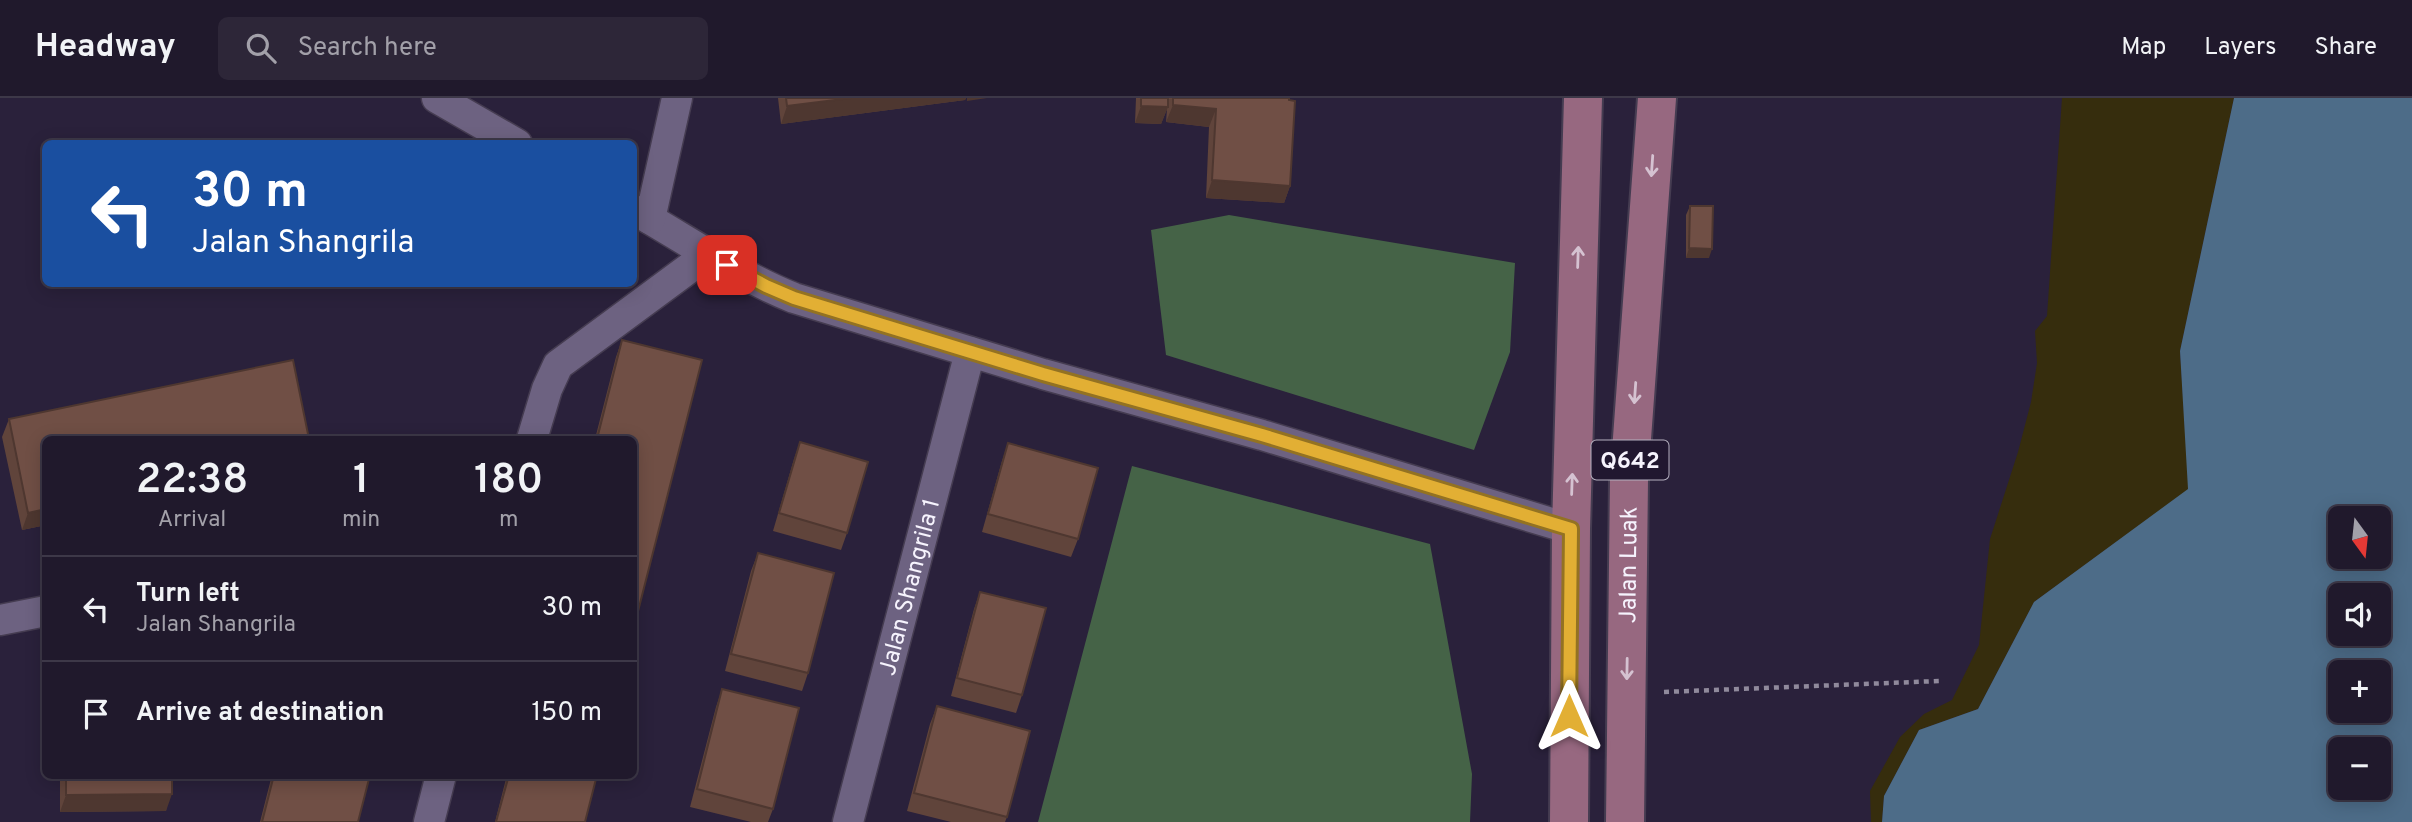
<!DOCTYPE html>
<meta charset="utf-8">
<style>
body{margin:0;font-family:Overpass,sans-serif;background:#2d2638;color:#f1f3f6;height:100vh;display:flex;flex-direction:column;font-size:26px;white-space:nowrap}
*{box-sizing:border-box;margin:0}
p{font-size:23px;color:#a2a0a9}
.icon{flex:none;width:38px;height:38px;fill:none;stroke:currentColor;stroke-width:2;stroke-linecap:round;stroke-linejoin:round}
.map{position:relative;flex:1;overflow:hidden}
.panel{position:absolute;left:42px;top:338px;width:595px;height:343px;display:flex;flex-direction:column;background:#20192c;border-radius:10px;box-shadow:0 4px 18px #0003,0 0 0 2px #3d3848}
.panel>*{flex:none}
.banner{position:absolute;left:42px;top:42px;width:595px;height:147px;border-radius:10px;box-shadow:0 4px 18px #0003,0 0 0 2px #3d3848;background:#1a4fa0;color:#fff;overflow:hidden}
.needle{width:46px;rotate:165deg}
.fabs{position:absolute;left:2328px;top:408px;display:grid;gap:14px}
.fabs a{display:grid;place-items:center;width:63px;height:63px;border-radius:10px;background:#20192c;box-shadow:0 4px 18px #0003,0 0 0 2px #3d3848;font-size:35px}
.pin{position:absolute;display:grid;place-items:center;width:60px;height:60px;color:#fff;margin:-30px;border-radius:14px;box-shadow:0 4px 10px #0006}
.me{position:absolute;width:77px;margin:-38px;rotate:0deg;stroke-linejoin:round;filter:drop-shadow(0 0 5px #0008)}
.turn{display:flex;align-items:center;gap:24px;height:147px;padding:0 35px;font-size:32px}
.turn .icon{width:91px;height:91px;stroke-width:2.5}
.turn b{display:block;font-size:49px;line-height:60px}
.eta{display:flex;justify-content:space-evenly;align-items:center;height:119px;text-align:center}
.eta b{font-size:42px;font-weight:600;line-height:49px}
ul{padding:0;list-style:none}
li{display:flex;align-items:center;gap:21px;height:105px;padding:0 35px;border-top:2px solid #3d3848}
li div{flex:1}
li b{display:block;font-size:26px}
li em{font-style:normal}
header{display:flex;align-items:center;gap:42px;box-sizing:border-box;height:98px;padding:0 35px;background:#20192c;border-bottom:2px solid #3d3848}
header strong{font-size:33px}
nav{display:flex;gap:38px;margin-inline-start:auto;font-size:24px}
.search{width:490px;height:63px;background:#2d2638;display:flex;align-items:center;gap:18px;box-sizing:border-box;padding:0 24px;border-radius:10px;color:#a2a0a9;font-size:26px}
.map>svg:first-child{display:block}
</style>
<header>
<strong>Headway</strong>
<div class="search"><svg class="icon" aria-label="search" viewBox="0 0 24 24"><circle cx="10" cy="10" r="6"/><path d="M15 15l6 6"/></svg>Search here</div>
<nav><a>Map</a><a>Layers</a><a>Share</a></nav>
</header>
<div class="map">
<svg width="2412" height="724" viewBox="0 0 2412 724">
<rect width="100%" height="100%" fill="#2a213b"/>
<path fill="#456347" d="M 1229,117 L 1515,165 L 1510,254 L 1474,352 L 1166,257 L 1151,132 Z
M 1132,368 L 1430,446 L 1472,676 L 1470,724 L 1038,724 Z"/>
<path fill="#362d0d" d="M 2062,0 L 2234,0 L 2180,253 L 2189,391 L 2034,504 L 1978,611 L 1919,632 L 1884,698 L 1882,724 L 1871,724 L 1870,693 L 1900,639 L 1924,616 L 1952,602 L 1979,547 L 1990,441 L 2018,354 L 2031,304 L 2037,265 L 2035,233 L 2047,218 Z"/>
<path fill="#4d6c88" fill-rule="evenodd" d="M 2234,0 L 2412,0 L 2412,724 L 1882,724 L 1884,698 L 1919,632 L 1978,611 L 2034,504 L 2188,391 L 2180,253 ZM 2340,420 L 2378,420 L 2378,458 L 2340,458 ZM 2340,497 L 2378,497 L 2378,536 L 2340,536 ZM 2340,574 L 2378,574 L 2378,612 L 2340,612 ZM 2340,651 L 2378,651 L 2378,690 L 2340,690 Z"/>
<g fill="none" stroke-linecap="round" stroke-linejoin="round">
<defs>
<g id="minor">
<path d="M 437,0 L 517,46"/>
<path d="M 634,112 C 687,142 737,177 794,200 L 1043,276 L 1262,337 L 1571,431"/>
<path d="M 650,121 L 677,0"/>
<path d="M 532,341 L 547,291 L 558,267 L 707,157"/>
<path d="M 0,522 L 46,513"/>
<path d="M 429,724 L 441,677"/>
<path id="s1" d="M 848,724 L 970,254"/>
</g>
<g id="primary">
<path d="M 1569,724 L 1571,431 L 1583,0"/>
<path id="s2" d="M 1625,724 L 1629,381 L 1657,0"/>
</g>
</defs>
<use href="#minor" stroke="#453c51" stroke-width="33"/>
<use href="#primary" stroke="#453c51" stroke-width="42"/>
<path stroke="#908a9c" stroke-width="4.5" stroke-dasharray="5 5" stroke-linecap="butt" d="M 1664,594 L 1939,583"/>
<use href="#minor" stroke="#6d6281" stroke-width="30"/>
<use href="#primary" stroke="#976880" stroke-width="38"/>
</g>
<path fill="#60443b" d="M 778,0 L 966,0 L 965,2 L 781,26 Z
M 1136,0 L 1289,0 L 1290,88 L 1284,105 L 1206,100 L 1209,29 L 1166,24 L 1167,11 L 1161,26 L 1135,25 Z
M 1690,108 L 1709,160 L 1686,160 L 1686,117 Z
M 622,242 L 634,341 L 595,341 L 616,259 Z
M 9,321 L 46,341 L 46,427 L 22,432 L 2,339 Z
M 800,344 L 847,435 L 841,452 L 773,433 L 794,361 Z
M 1008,345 L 1078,441 L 1071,459 L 982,434 L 1002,363 Z
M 758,455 L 808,575 L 802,593 L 725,573 L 751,473 Z
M 980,494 L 1022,597 L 1016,615 L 951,598 L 974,511 Z
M 46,569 L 46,642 L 43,642 L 44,574 Z
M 722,591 L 773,711 L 768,724 L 751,724 L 690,709 L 716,609 Z
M 937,608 L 1007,719 L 1005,724 L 951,724 L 907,713 L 930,626 Z
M 60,677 L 172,677 L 166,713 L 60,714 Z
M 272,677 L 370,677 L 358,724 L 260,724 Z
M 507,677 L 597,677 L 585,724 L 495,724 Z"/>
<path fill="#4e3730" d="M 851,0 L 966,0 L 965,2 L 781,26 L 787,8 Z
M 967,0 L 987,0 L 967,3 Z
M 1173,7 L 1216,11 L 1209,29 L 1166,24 Z
M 1141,8 L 1168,9 L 1161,26 L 1135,25 Z
M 1212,82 L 1290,88 L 1284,105 L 1206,100 Z
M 1689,150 L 1712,151 L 1709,160 L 1686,160 Z
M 46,411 L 46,427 L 22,432 L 28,415 Z
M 172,696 L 166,713 L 60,714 L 66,697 Z"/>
<path fill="#704f45" stroke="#4e3730" stroke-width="2" d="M 786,0 L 851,0 L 787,8 Z
M 1141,0 L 1168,0 L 1168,9 L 1141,8 Z
M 1173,0 L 1289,0 L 1289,2 L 1295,3 L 1290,88 L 1212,82 L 1216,11 L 1173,7 Z
M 1690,108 L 1713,108 L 1712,151 L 1689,150 Z
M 622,242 L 702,262 L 634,529 L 634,341 L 597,341 Z
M 293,262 L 309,341 L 46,341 L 46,411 L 28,415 L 9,321 Z
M 800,344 L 868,364 L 847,435 L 779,415 Z
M 1008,345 L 1098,370 L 1078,441 L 988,416 Z
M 758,455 L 834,475 L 808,575 L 731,556 Z
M 980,494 L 1046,510 L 1022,597 L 957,580 Z
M 722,591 L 799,610 L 773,711 L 697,691 Z
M 937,608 L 1030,633 L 1007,719 L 914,695 Z
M 66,677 L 172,677 L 172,696 L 66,697 Z
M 274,677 L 370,677 L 358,724 L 262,724 Z
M 509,677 L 597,677 L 585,724 L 496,724 Z"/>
<defs><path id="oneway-shaft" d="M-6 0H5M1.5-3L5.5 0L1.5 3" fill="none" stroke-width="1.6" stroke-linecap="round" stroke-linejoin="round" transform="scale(1.75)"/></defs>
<g stroke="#d5c2d1">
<use href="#oneway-shaft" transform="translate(1652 68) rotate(94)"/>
<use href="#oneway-shaft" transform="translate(1578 159) rotate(-88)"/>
<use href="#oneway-shaft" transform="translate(1635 295) rotate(94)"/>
<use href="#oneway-shaft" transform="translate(1572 386) rotate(-88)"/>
<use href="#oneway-shaft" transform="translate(1627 571) rotate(91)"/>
</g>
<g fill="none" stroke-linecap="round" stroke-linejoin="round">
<defs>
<path id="route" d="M 727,167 L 766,188 L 794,200 L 1043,276 L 1262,337 L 1571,431 L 1569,618"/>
</defs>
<use href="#route" stroke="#937222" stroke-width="18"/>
<use href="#route" stroke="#e2af34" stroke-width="12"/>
</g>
<g text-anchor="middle" stroke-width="6" stroke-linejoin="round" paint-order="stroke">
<rect fill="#211730" stroke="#b6b1c0" stroke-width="2" x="1591.5" y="342.5" width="77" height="39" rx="5"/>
<g font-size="23" font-weight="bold" fill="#f6f3fd">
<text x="1630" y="370">Q642</text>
</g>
<g font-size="24" fill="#f6f3fd" stroke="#211730">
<text dy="8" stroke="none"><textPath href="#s2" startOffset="257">Jalan Luak</textPath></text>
<text dy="8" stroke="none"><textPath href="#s1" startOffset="243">Jalan Shangrila 1</textPath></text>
</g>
</g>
</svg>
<div class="fabs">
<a><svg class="needle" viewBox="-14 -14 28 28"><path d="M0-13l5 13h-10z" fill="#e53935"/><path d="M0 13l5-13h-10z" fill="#a2a0a9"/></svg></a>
<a><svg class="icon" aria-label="sound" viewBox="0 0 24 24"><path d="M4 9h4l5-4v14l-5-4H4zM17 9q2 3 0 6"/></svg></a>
<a>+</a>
<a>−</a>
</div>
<div class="pin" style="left:727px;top:167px;background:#d93025"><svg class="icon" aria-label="arrive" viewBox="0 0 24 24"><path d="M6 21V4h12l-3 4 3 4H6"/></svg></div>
<svg class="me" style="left:1569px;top:618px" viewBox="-20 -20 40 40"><path d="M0-17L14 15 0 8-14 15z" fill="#e2af34" stroke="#fff" stroke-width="4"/></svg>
<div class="banner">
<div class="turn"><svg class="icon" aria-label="left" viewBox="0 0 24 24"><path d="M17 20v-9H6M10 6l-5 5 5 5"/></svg><div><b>30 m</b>Jalan Shangrila</div></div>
</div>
<section class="panel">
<div class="eta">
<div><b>22:38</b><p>Arrival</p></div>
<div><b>1</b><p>min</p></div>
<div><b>180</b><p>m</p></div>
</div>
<ul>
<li><svg class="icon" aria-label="left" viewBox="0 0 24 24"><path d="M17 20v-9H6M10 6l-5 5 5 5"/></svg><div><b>Turn left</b><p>Jalan Shangrila</p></div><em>30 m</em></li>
<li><svg class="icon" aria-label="arrive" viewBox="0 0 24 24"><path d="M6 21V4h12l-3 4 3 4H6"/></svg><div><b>Arrive at destination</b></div><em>150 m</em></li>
</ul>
</section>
</div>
